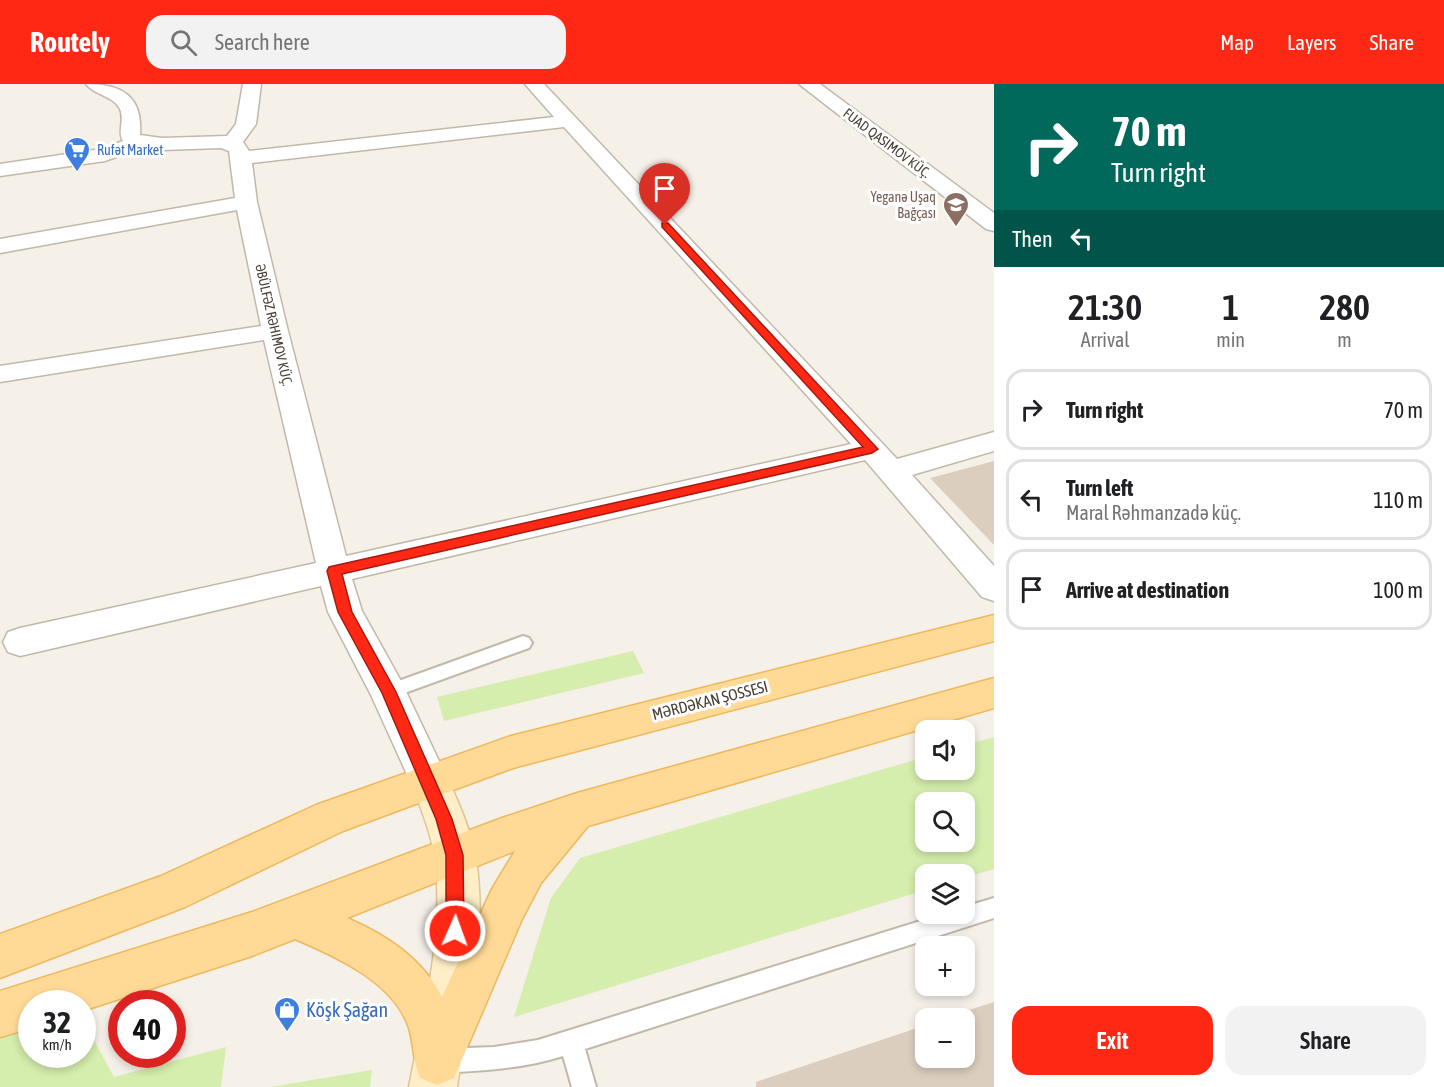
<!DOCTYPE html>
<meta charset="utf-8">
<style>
body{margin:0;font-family:"Asap Condensed",sans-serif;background:#f2f2f2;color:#202124;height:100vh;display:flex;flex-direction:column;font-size:22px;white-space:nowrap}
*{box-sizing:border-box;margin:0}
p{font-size:20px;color:#757577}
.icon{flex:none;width:33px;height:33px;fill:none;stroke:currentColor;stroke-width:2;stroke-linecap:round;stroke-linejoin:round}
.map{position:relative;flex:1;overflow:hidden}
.drawer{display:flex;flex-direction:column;background:#fff;width:450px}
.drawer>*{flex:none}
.banner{background:#00695c;color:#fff;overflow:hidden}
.fabs{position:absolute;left:915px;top:636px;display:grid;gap:12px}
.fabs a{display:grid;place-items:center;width:60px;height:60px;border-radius:12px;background:#fff;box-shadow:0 3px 9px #0003;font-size:30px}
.speed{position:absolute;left:18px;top:906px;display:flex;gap:12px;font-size:30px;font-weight:700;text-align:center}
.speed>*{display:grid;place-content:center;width:78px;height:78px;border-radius:50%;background:#fff;box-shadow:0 3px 9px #0003;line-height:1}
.speed small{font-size:15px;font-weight:400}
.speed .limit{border:9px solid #d22;background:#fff;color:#111}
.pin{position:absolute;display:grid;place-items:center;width:51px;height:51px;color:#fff;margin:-62px -26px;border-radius:50% 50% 50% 0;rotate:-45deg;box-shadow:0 0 6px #0007}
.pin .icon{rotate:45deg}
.me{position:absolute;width:66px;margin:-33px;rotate:2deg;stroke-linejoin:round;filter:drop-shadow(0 0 4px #0008)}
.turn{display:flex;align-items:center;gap:21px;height:126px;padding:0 18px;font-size:27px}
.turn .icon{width:78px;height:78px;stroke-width:2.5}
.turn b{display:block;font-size:42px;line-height:51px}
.then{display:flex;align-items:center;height:57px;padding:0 18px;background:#0003;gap:12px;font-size:22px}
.eta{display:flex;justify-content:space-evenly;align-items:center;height:102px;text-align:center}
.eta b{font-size:36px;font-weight:600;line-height:42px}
.button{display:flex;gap:12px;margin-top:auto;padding:12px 18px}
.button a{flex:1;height:69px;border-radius:18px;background:#ff2815;color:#fff;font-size:24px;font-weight:600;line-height:69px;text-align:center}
.button a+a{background:#f2f2f2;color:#202124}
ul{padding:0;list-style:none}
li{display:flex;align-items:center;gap:18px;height:81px;margin:0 12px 9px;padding:0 6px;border:3px solid #e0e0e0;border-radius:18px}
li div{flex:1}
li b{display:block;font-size:22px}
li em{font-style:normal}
header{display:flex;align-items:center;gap:36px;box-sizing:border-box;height:84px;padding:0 30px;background:#ff2815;color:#fff}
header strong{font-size:28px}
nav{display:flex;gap:33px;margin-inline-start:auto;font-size:21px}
.search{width:420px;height:54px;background:#f2f2f2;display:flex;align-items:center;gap:15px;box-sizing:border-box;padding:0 21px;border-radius:18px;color:#757577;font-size:22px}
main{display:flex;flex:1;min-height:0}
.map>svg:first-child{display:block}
</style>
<header>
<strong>Routely</strong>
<div class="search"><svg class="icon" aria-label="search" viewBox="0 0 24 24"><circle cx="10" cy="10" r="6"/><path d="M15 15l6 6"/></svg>Search here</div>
<nav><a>Map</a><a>Layers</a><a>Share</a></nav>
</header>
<main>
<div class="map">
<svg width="994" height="1003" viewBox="0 0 994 1003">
<rect width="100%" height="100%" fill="#f5f0e8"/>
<path fill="#d5edad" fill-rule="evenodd" d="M 633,567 L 644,589 L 444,637 L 437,613 Z
M 994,653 L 994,785 L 965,794 L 964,790 L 926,790 L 925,806 L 514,933 L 551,814 L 580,774 L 925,673 L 926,686 L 964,686 L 965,661 ZM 964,718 L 964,758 L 926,758 L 926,718 Z
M 31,926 L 32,970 L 82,970 L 83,936 L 114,993 L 226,963 L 221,1003 L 0,1003 L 0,939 Z
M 372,986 L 370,1003 L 271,1003 Z"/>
<path fill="#dbcebf" d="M 994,377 L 994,461 L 930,394 Z
M 994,918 L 994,1003 L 756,1003 L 756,998 L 926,941 L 926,974 L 964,974 L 964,934 L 944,934 Z"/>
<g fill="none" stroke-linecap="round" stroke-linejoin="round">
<defs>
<path id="lane" d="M 523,552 L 529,554 L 532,559 L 529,564 L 388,615 L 382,613 L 379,608 L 382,603 Z
M 994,814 L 994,834 L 585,965 L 596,1003 L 572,1003 L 563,972 C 522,985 482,987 439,989 L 431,985 L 427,977 L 431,969 L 439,965 L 494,963 L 538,956 L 943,830 L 964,830 L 964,823 Z"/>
<path id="street" d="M 86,0 C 122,0 143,12 140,51 L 162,54 L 227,52 L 236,40 L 243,0 L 261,0 L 256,40 L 243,58 L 249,67 L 554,33 L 525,0 L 544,0 L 897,375 L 994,348 L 994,367 L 912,391 L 994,482 L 994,517 L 982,513 L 865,376 L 352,495 L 362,527 L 401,597 L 448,696 L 443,708 L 429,713 L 415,708 L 371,611 L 328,528 L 321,502 L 20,572 L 8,568 L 3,558 L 8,548 L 20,544 L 316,479 L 264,256 L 0,298 L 0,282 L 261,242 L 237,126 L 0,169 L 0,155 L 235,114 L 229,67 L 221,64 L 162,66 L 141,64 L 105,77 L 0,92 L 0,80 L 101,65 L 123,57 C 117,48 125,36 120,25 C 114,12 94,11 86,0 ZM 564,43 L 851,360 L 346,472 L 288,247 L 257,118 L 252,79 Z
M 799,0 L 820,0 L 994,129 L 994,147 L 986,145 Z"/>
<path id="secondary" d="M 429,679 L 443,684 C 455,711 469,740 475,770 C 489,846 468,928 457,1003 L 409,1003 C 423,928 446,847 434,770 C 430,745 419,720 410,696 L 415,684 Z"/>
<path id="primary" d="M 994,531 L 994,557 L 513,684 L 343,747 L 185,823 L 0,894 L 0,850 L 161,792 L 316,721 L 511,652 Z
M 994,594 L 994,624 L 588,742 L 541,799 L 522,835 L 454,994 L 437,1001 L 420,994 C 413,977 414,961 409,944 C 394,898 335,872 295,855 L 252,872 L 82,927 L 82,920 L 32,920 L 32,944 L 0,953 L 0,907 L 252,828 L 502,734 L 577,709 ZM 515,767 L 492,805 L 442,913 C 422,874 386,851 347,834 Z"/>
</defs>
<use href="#lane" stroke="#c2b8aa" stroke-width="4"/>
<use href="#street" stroke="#c2b8aa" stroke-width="3"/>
<use href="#secondary" stroke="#dcc596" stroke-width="3"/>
<use href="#primary" stroke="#eeb85d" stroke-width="3"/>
<use href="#lane" fill="#fff" fill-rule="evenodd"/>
<use href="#street" fill="#fff" fill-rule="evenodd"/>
<use href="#secondary" fill="#ffeec8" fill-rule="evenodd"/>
<use href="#primary" fill="#ffda97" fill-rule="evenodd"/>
</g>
<path fill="#ff2815" stroke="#a61a0e" stroke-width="1.5" d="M 662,139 L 668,139 L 878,365 L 872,369 L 342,490 L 352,528 L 396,608 L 452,735 L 463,771 L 464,847 L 461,853 L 455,856 L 448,853 L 446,847 L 446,771 L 436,735 L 382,609 L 338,528 L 327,487 L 329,483 L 863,363 L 662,143 Z"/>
<defs>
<symbol id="supermarket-pin" viewBox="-11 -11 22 30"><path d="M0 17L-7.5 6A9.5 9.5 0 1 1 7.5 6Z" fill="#3f7fe0" stroke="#fff"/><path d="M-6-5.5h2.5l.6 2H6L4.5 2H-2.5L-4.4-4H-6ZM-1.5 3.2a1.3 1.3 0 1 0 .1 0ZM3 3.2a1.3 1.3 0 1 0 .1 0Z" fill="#fff"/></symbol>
<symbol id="school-pin" viewBox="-11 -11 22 30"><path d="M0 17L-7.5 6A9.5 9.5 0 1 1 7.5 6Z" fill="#8d6e63" stroke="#fff"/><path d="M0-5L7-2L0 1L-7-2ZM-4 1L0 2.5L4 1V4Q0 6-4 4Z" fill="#fff"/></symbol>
<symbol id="shop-pin" viewBox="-11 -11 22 30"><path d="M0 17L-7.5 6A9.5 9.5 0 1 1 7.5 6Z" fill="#3f7fe0" stroke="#fff"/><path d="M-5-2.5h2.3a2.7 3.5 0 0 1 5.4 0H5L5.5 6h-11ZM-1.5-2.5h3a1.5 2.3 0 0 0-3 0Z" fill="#fff"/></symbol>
</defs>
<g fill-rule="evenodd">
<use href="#supermarket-pin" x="62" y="51" width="30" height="40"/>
<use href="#school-pin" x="941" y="106" width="30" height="40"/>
<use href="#shop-pin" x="272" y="911" width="30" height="40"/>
</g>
<g text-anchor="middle" stroke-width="6" stroke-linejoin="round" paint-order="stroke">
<g font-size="14" fill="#4a4036" stroke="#fff">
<text transform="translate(887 59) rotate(37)" y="5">FUAD QASIMOV KÜÇ.</text>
<text transform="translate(274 241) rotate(77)" y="5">ƏBÜLFƏZ RƏHIMOV KÜÇ.</text>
</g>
<g font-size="14" fill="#366cbe" stroke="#fff" text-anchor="start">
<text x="97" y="71">Rufət Market</text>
</g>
<g font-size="14" fill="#785e54" stroke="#fff" text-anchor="end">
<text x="936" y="118">Yeganə Uşaq<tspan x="936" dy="16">Bağçası</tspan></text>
</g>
<g font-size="16" fill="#4a4036" stroke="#fff">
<text transform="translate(710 616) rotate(-14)" y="6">MƏRDƏKAN ŞOSSESI</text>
</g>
<g font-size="20" fill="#366cbe" stroke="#fff" text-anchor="start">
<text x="306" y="933">Köşk Şağan</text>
</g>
</g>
</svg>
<div class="fabs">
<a><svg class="icon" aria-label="sound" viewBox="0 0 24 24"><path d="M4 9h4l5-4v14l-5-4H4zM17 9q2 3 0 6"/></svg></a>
<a><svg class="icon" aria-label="search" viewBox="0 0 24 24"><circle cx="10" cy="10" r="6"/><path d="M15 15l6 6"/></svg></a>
<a><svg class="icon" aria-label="layers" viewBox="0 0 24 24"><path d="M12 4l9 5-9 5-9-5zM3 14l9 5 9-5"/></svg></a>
<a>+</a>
<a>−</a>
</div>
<div class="speed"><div>32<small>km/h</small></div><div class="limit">40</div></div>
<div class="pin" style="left:665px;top:141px;background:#d93025"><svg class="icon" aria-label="arrive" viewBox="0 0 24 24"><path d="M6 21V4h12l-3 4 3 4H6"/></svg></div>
<svg class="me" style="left:455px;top:847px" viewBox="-20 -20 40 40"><circle r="17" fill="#ff2815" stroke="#fff" stroke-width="3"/><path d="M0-11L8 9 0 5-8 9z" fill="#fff"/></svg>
</div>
<section class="drawer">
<div class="banner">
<div class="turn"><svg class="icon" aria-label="right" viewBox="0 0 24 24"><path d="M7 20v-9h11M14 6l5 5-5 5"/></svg><div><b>70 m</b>Turn right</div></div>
<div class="then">Then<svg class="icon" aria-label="left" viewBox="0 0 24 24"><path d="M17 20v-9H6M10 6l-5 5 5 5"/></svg></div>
</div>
<div class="eta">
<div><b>21:30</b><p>Arrival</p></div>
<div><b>1</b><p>min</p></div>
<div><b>280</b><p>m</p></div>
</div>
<ul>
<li><svg class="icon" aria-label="right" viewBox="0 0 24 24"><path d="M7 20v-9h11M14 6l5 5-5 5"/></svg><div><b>Turn right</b></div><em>70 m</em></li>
<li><svg class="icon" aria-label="left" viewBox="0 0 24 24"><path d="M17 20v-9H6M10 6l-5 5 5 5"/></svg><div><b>Turn left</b><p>Maral Rəhmanzadə küç.</p></div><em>110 m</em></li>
<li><svg class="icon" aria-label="arrive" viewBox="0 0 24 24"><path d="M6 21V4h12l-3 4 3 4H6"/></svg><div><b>Arrive at destination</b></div><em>100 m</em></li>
</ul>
<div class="button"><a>Exit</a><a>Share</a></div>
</section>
</main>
